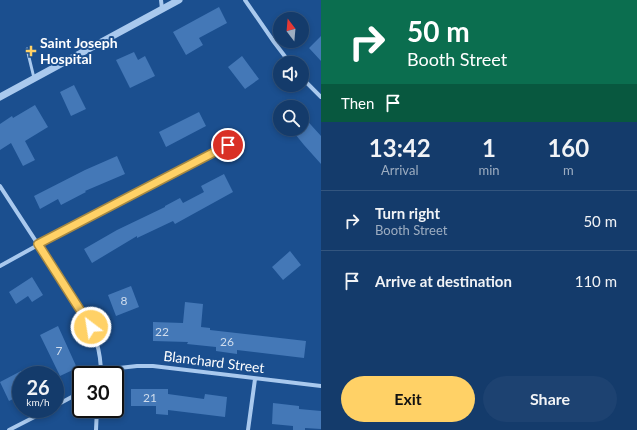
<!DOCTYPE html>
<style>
body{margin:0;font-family:Lato,sans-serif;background:#1d4271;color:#f1f3f6;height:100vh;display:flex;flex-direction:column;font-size:15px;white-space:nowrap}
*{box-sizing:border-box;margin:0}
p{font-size:13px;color:#9dadc1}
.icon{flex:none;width:22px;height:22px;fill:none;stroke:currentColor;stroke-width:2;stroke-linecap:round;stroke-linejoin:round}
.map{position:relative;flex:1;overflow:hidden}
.drawer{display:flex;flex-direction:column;background:#143b6b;width:316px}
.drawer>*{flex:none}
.hud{background:#0b6e4f;color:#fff;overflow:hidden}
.needle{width:26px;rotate:344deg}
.tools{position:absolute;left:273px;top:12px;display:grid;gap:8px}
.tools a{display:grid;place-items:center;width:36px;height:36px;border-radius:50%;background:#143b6b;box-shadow:0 2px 6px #0003,0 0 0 1px #33557e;font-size:20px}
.speed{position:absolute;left:12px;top:366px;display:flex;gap:8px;font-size:20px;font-weight:700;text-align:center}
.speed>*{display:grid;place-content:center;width:52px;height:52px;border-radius:50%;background:#143b6b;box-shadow:0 2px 6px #0003,0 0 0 1px #33557e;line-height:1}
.speed small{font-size:10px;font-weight:400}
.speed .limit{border:2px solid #111;border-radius:6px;background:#fff;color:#111}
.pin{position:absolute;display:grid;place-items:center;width:34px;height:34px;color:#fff;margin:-17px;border:2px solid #fff;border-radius:50%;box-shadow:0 1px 4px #0007}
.me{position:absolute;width:44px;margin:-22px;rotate:329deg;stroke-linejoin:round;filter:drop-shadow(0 0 3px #0008)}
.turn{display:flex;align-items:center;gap:14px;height:84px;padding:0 20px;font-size:18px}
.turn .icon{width:52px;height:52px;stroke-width:2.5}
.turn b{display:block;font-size:28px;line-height:34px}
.then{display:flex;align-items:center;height:38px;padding:0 20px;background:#0003;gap:8px;font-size:15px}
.eta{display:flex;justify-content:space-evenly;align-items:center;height:68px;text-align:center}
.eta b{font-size:24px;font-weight:700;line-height:28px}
.cta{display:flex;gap:8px;margin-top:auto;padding:8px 20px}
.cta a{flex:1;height:46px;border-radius:24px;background:#ffd166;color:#111;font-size:16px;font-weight:700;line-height:46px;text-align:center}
.cta a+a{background:#1d4271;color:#f1f3f6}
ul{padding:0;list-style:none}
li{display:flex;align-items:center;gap:12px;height:60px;padding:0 20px;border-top:1px solid #33557e}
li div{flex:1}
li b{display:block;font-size:15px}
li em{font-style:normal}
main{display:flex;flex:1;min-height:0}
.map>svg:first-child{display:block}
</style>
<main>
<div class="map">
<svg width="321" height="430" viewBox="0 0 321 430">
<rect width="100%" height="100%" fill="#1b4f8f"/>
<path fill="#4478b7" d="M 219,7 L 227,23 L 199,38 L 203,45 L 186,55 L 173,32 Z
M 321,36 L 321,61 L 309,48 Z
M 134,52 L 138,60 L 145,56 L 155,76 L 130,88 L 116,60 Z
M 242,56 L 259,79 L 245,89 L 228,67 Z
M 74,85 L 86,109 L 71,116 L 60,92 Z
M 35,105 L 48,127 L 25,141 L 35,160 L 23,166 L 11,143 L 0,150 L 0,124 L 12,116 L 13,118 Z
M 199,112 L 206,126 L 166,147 L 159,132 Z
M 302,115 L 321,136 L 321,164 L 304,145 L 291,129 L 302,129 Z
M 117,156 L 125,174 L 85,191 L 86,192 L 61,205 L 58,199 L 40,209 L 34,196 L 85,170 Z
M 224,174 L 233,192 L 175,224 L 173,221 L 137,238 L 137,236 L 92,263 L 84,249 L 117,230 L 165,207 L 165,206 L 180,198 L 183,203 L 204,192 L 201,186 Z
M 290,251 L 301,265 L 283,280 L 272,267 Z
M 32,277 L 43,295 L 32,302 L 28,296 L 16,304 L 9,292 Z
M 131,286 L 139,307 L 116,316 L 108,295 Z
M 185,302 L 203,304 L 201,327 L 210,328 L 210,330 L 306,341 L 304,358 L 237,350 L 237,354 L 216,351 L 216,347 L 187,344 L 188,342 L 153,341 L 153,322 L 183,323 Z
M 58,326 L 77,368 L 60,376 L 40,335 Z
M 21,371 L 21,395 L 9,401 L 0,382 Z
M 131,389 L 168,389 L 168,394 L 204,399 L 205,394 L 227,397 L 225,417 L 168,410 L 168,415 L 156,414 L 156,406 L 131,406 Z
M 273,403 L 299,406 L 299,409 L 321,411 L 321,429 L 305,428 L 305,430 L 293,430 L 293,426 L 272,424 Z"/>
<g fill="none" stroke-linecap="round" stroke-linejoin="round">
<path stroke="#a9c9ee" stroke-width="3" d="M 27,49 L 34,78"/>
<path stroke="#a9c9ee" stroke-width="4" d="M 161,0 L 162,9
M 245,0 L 274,42 L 290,63
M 302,78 L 321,97
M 0,186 L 82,312 C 95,334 101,349 101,375
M 0,266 L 38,245 L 241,138
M 106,375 L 119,368 L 137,366 L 153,366 L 321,386
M 55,406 L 81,392
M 9,430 L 50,409
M 96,430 L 97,409
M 248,430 L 255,379"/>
<path stroke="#a9c9ee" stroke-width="7" d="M 0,97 L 179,0"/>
</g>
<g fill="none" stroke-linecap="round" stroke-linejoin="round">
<defs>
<path id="route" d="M 91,327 L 38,244 L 228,145"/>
</defs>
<use href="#route" stroke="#a68842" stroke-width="10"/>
<use href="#route" stroke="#ffd166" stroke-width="7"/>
</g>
<path fill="#ffd166" stroke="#1b4f8f" stroke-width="1.5" d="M29 45h4v4h4v4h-4v4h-4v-4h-4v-4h4z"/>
<g text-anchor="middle" stroke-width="4" stroke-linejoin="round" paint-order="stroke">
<g font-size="12" fill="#d0dded">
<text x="124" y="305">8</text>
<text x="162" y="336">22</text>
<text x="227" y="346">26</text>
<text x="59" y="355">7</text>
<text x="150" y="402">21</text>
</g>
<g font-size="14" font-weight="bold" fill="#fff" stroke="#1b4f8f" text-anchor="start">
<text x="40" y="48">Saint Joseph<tspan x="40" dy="16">Hospital</tspan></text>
</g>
<g font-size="14" fill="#fff" stroke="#1b4f8f">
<text transform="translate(214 362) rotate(7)" y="5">Blanchard Street</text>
</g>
</g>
</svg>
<div class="tools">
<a><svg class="needle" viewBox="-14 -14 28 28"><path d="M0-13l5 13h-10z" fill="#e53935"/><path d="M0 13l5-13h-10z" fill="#9dadc1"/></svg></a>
<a><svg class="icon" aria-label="sound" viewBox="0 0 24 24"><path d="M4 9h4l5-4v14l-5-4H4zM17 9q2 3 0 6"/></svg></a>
<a><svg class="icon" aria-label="search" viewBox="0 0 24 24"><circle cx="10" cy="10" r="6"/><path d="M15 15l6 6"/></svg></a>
</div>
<div class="speed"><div>26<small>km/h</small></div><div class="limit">30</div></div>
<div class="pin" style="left:228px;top:145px;background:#d93025"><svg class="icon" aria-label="arrive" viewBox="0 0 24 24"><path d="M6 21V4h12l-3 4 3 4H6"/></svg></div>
<svg class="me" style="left:91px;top:327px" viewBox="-20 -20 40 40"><circle r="17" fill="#ffd166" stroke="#fff" stroke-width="3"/><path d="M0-11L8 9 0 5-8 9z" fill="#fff"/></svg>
</div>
<section class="drawer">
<div class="hud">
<div class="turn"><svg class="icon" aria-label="right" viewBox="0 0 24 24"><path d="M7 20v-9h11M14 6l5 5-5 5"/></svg><div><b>50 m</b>Booth Street</div></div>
<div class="then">Then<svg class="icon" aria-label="arrive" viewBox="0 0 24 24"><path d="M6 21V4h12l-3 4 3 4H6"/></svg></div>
</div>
<div class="eta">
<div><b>13:42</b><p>Arrival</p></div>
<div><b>1</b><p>min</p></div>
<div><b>160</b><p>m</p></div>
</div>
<ul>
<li><svg class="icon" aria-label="right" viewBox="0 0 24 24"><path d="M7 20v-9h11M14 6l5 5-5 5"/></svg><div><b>Turn right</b><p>Booth Street</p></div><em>50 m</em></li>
<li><svg class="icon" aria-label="arrive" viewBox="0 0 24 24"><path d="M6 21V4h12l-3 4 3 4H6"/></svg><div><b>Arrive at destination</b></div><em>110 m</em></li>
</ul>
<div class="cta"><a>Exit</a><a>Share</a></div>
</section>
</main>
